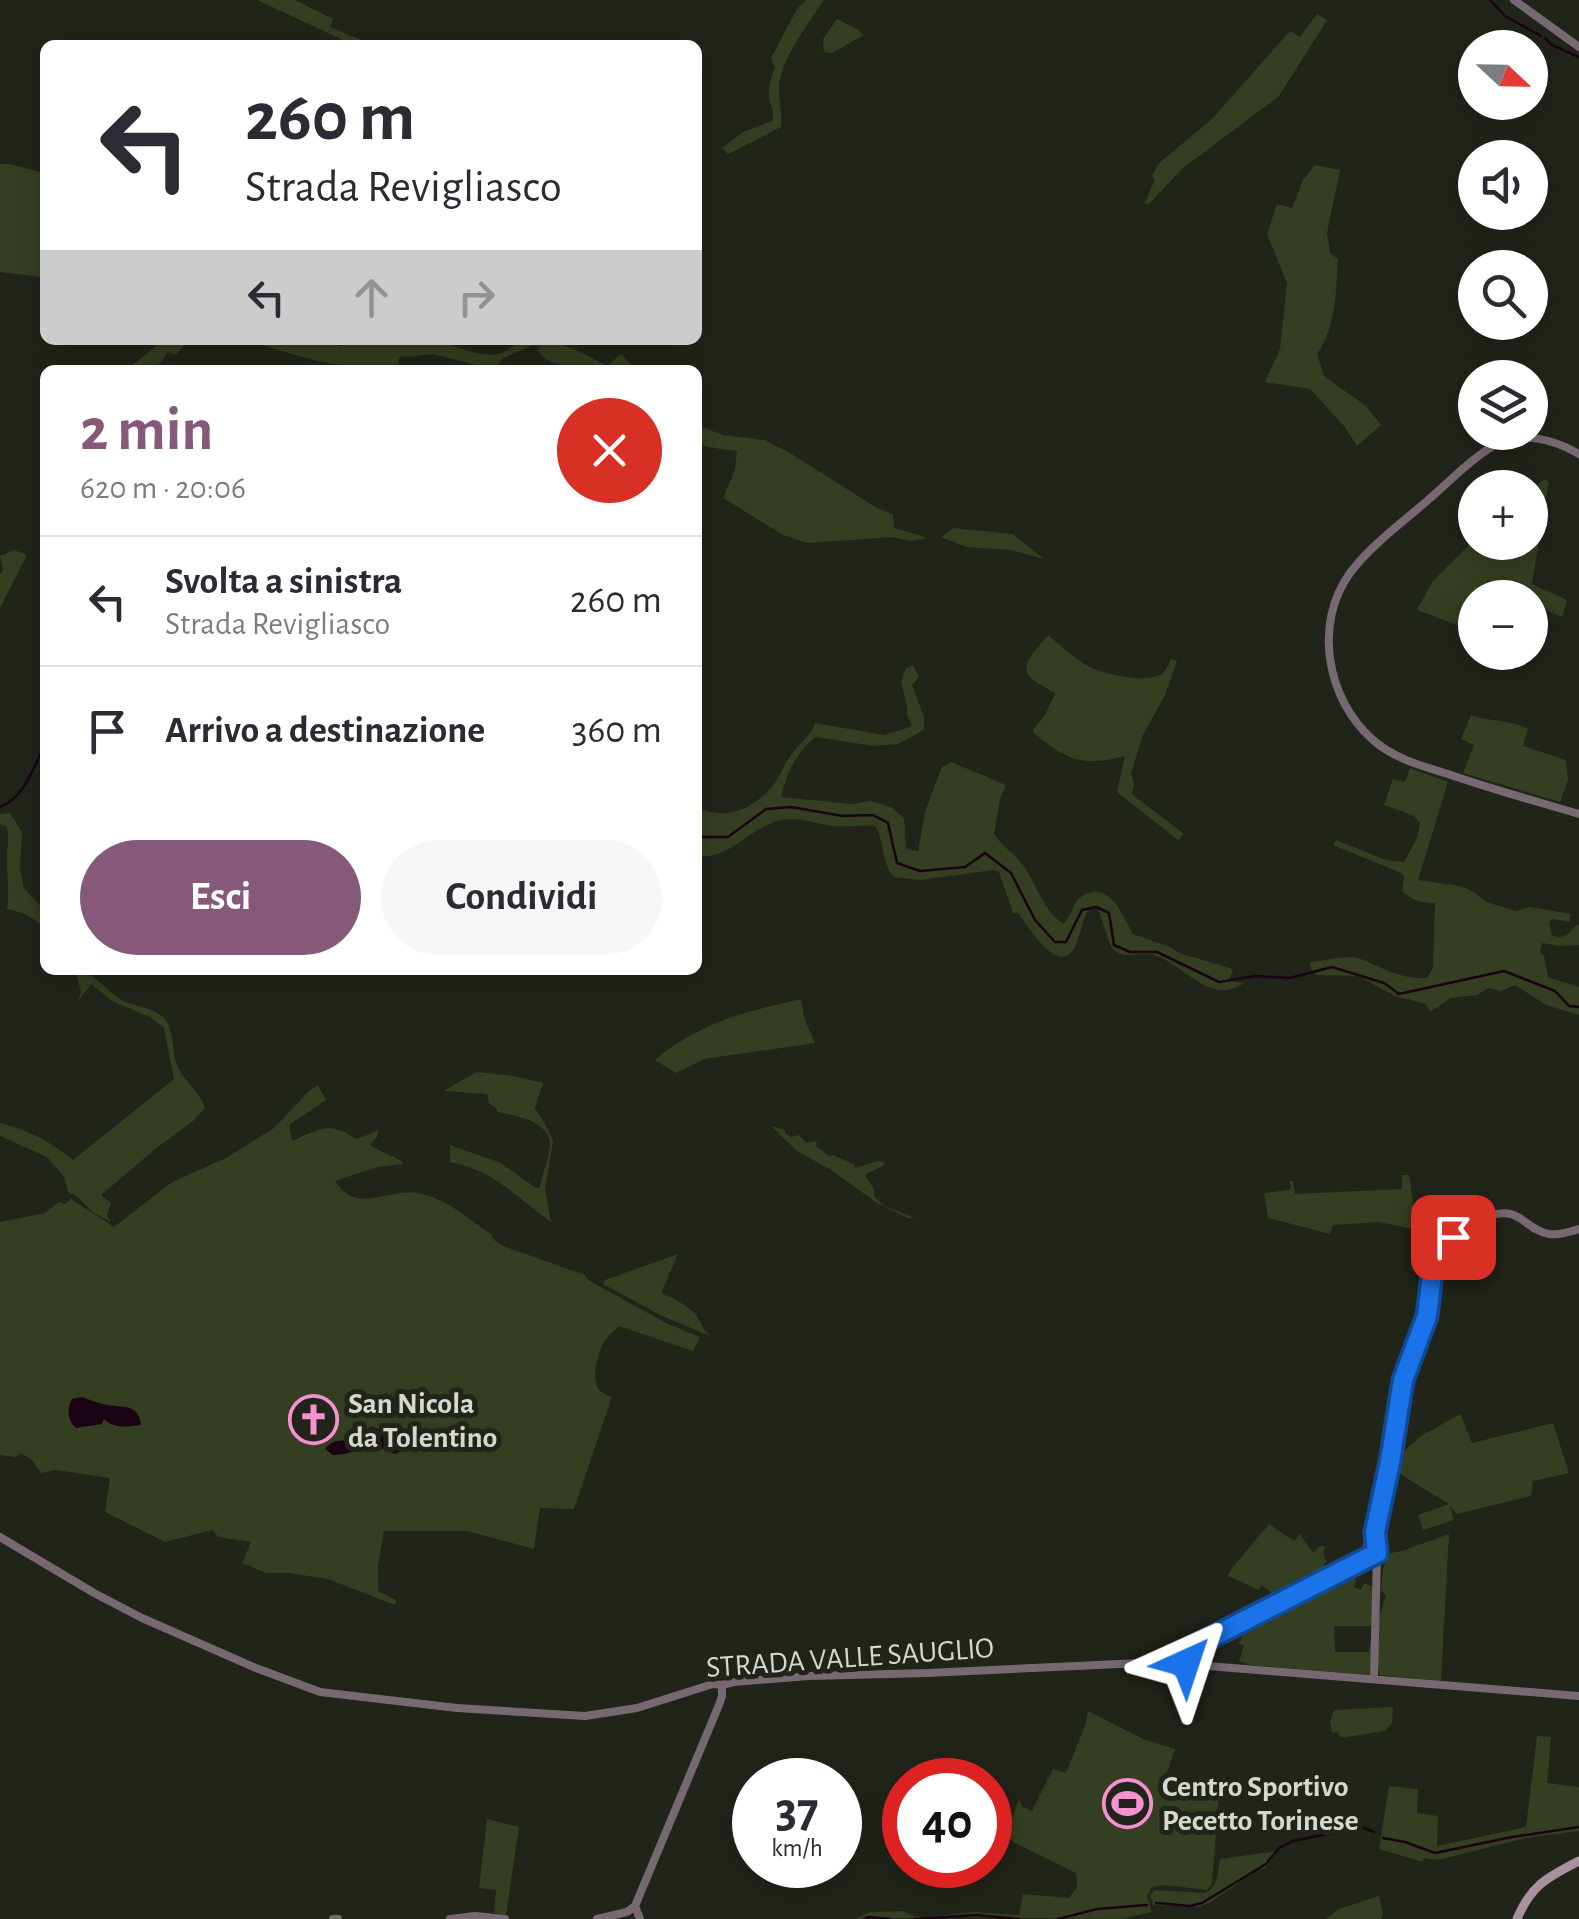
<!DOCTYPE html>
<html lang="it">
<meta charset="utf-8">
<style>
body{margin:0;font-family:"Alegreya Sans",sans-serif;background:#f7f7f7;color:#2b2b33;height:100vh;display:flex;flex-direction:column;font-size:38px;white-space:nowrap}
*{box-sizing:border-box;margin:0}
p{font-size:32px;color:#7c7c81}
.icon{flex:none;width:55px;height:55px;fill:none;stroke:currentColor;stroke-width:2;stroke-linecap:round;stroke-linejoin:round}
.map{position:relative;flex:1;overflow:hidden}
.side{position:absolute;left:40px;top:365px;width:662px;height:610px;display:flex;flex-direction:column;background:#fff;border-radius:15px;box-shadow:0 5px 25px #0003}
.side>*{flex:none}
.guide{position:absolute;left:40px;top:40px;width:662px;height:305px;border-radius:15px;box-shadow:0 5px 25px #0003;background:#fff;color:#2b2b33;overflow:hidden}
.needle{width:65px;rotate:112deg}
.tools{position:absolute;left:1458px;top:30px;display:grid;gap:20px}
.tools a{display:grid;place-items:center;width:90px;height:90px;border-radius:50%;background:#fff;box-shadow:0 5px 25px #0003;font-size:50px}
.speed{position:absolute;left:732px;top:1758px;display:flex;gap:20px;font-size:50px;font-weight:700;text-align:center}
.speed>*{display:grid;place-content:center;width:130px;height:130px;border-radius:50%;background:#fff;box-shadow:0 5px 25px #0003;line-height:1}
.speed small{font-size:25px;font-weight:400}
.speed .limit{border:15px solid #d22;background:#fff;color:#111}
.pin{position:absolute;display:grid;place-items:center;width:85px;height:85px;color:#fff;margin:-42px;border-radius:20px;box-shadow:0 5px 15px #0006}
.me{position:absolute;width:110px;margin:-55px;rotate:42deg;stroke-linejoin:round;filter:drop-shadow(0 0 8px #0008)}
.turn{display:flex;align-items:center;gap:35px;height:210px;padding:0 40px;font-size:45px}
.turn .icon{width:130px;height:130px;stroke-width:2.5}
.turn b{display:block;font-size:70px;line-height:85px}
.lanes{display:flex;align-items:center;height:95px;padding:0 40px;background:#0003;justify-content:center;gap:50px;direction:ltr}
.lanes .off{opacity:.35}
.round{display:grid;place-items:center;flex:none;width:105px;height:105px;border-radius:52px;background:#f7f7f7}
.head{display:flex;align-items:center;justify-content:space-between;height:170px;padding:0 40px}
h1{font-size:60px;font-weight:700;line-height:75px;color:#86587a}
.action{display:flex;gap:20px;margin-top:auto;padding:20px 40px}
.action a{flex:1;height:115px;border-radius:60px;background:#86587a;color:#fff;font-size:40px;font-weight:700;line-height:115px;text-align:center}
.action a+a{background:#f7f7f7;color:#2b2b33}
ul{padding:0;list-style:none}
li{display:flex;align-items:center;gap:30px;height:130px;padding:0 40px;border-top:2px solid #e1e1e2}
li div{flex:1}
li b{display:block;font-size:38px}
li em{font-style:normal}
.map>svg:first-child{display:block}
</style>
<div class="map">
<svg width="1579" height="1919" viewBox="0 0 1579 1919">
<rect width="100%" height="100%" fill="#202419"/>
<path fill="#343e20" d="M 257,0 L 295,0 L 333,19 L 330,27 L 374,45 L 354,45 Z
M 806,0 L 824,0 C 809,22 781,59 779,86 C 778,100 783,113 781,127 L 728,154 L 722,148 L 743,132 L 772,121 C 775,111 771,108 769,98 C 768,87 771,77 775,67 L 771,58 L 797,9 Z
M 1317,14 L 1327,20 L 1279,96 L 1183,168 L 1150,203 L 1144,204 L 1155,180 L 1152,176 L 1158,164 L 1212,119 L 1290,31 L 1300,37 Z
M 837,19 L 857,29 L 864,35 L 832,53 L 824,52 L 823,39 Z
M 0,164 L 9,164 L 45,173 L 45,274 L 41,277 L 0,272 Z
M 1315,165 L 1340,170 L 1327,233 L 1330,253 L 1338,259 C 1336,291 1336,327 1317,354 L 1324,376 L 1366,406 L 1381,425 L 1357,446 L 1345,427 L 1310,389 L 1265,382 L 1280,349 L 1287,283 L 1267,234 L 1277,204 L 1292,208 L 1303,180 Z
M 163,340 L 188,340 L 176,355 L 168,352 L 159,364 L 159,370 L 122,370 L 128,369 Z
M 249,340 L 294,340 L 341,346 L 343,340 L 403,344 L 407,340 C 419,340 431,345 442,341 C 459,348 485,360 504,352 C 511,349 517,342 524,340 C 546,334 589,355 607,366 L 621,354 L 636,370 C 609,370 555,375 538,351 L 540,347 L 533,345 L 503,358 L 494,370 L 487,370 L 485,367 L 433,354 L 407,357 L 402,356 L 399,358 L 398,370 C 346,370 298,358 249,340 Z
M 698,425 L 723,435 L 765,440 L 790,453 L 877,508 L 893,514 L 894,528 L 922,536 L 926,539 L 910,541 L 893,537 L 807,543 L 783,535 L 723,498 L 735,470 L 737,451 L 707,447 L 698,442 Z
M 1544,479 L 1549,482 L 1532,584 L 1567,600 L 1562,617 L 1530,603 L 1530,598 L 1516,597 L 1491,586 L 1489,597 L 1475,598 L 1475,632 L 1417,610 L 1432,582 L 1475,539 L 1475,542 L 1530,542 L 1530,492 Z
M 953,528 L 1013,534 L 1044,559 L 1011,550 L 967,547 L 941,537 Z
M 14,550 L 27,555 L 0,608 L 0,575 L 3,570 L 0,556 Z
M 1048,635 C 1060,645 1073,657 1086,665 C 1102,674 1148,685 1163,673 C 1166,670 1169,663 1171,659 L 1177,661 L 1165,695 L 1143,735 L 1131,773 L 1134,784 L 1132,794 L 1184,834 L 1178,840 L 1117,792 L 1125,756 C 1084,767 1067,761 1034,733 L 1033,730 L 1045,715 L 1055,694 C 1048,688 1039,685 1032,679 C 1016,666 1039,647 1048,635 Z
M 913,665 L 919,677 L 912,685 L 924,717 L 924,730 L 898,744 L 874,746 L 815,737 C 795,755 787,772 781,797 L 852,804 L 871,801 L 891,807 L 904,818 L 906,849 L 918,851 L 925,812 L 942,767 L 951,762 L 1006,785 L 1000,800 L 994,834 C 1002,846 1014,853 1022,864 C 1037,883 1043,912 1064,924 C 1069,917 1072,909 1076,902 C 1080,897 1083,895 1089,893 C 1113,885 1124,919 1133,934 L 1172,948 L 1179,953 L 1233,969 L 1229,981 L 1244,983 C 1208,1008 1182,960 1150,954 C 1138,952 1122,960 1112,948 C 1107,940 1103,920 1098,910 L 1092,907 C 1083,915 1083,924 1079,936 C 1064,987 1031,930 1018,913 L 1013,913 L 999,872 L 994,870 L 919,880 L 894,877 C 881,862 885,842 875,826 C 861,825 848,827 835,826 C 818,825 799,816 782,820 C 750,826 731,860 698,856 L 698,807 C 723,821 751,810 770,789 C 779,780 783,765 791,755 C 801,741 809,739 815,723 L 884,735 C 894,731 903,731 912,725 L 906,713 L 908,710 L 901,682 L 906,668 Z
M 1471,715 C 1489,722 1510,719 1528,729 L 1523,746 L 1566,760 L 1568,780 L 1560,802 L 1463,773 L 1474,745 L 1461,739 Z
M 1410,768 L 1448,782 L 1418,880 L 1460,886 L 1474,892 L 1486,902 L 1516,911 L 1529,907 L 1571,914 L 1569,922 L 1553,919 L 1549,922 L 1552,935 L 1559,938 L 1569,933 L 1576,925 L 1579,925 L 1579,945 L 1560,946 L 1542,943 L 1540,952 L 1544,956 L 1548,977 L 1579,987 L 1579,1015 L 1546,1005 L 1515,985 L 1501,991 L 1489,988 L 1477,995 L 1451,998 L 1430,1012 L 1426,1004 L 1395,996 L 1358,976 L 1316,975 L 1310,968 L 1310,962 C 1321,961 1349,955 1358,958 C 1383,967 1398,979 1427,978 L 1433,968 L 1435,903 C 1424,904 1409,899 1402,891 L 1404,877 L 1401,873 L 1333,845 L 1336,840 L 1386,860 L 1404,862 L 1418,836 L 1420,823 L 1414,816 L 1384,805 L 1393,779 L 1405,782 Z
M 10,813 L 22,832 L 20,868 L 24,888 L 45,911 L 45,931 C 37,917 21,912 7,909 C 10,890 6,871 7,852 C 8,843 9,836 7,827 L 0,824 L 0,814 Z
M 75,970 C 92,970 106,990 120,999 C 133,1007 152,1007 163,1017 C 174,1027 172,1049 176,1062 C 182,1081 200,1090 205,1108 L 193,1121 L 159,1146 L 101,1195 L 111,1203 L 107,1216 L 111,1222 L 94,1213 L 74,1194 L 69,1194 L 64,1177 L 47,1157 L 0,1136 L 0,1123 C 32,1132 48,1140 73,1160 L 174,1079 L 164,1028 L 150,1017 L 114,1002 L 91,984 L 78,1001 L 81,992 Z
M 801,999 L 804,1018 L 815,1043 L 704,1059 L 676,1073 L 655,1060 C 698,1023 747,1011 801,999 Z
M 477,1072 L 514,1076 L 543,1083 L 535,1108 L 549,1131 L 553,1141 L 545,1189 L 551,1222 C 516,1197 495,1171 450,1162 L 450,1145 L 501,1163 L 536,1188 L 540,1187 C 542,1173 549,1158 550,1147 C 553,1122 515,1115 498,1112 L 496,1108 L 489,1104 L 487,1094 L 443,1091 Z
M 318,1085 L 326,1100 L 289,1125 L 292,1141 C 322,1128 328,1121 357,1139 L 379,1130 L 377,1137 L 371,1143 L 371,1146 L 402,1161 L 403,1164 L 378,1167 L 335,1181 C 359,1217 387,1186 422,1194 C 450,1200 468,1220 491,1234 L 494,1240 L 506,1247 L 585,1275 L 588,1280 L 666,1323 L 700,1337 L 693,1351 L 619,1326 C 615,1330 610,1334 607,1338 C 599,1347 591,1377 598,1388 C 601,1393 607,1395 612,1397 L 574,1509 L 540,1508 L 534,1549 L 467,1531 L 384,1531 L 378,1566 L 378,1591 L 396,1600 L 395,1605 L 328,1579 L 288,1573 L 266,1573 L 242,1563 L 251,1542 L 218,1537 L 213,1530 L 165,1542 L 105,1512 L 110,1478 L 56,1470 L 41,1473 L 32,1460 L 21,1453 L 16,1457 L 0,1455 L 0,1222 L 45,1213 L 59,1202 L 65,1204 L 71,1199 L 114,1227 L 172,1182 L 226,1158 L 274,1128 L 309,1091 Z
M 771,1126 L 785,1130 L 785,1133 L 791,1137 L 799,1135 L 806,1143 L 817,1141 L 816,1146 L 829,1156 L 833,1155 L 854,1164 L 855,1168 L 878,1161 L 885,1162 L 883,1166 L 866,1174 L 866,1177 L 874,1189 L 874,1196 L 884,1206 L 913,1217 L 910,1219 L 877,1203 L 831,1170 L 797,1151 Z
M 1402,1175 L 1409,1175 L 1422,1259 L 1416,1257 L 1413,1229 L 1379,1222 L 1333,1225 L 1330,1234 L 1268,1218 L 1264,1193 L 1289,1190 L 1291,1187 L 1289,1181 L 1293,1181 L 1295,1194 L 1402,1189 Z
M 678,1254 L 661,1293 C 672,1298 688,1305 696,1315 C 701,1323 703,1329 710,1336 L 660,1315 L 603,1284 L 605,1280 Z
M 1460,1414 L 1472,1443 L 1553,1423 L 1569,1473 L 1533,1481 L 1531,1496 L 1457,1514 L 1450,1506 L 1454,1520 L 1423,1530 L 1418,1515 L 1449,1504 L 1395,1471 L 1397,1457 L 1421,1436 Z
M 1269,1524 L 1294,1541 L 1300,1534 L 1313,1553 L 1320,1546 L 1325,1546 L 1323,1553 L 1327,1562 L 1324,1564 L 1328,1572 L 1279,1600 L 1270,1596 L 1271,1592 L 1261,1585 L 1259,1590 L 1228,1576 L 1232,1568 Z
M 1449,1534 L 1441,1681 L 1380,1675 L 1377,1665 L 1379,1617 L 1386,1596 L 1381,1590 L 1383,1568 L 1390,1553 L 1402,1551 Z
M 1359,1567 L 1354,1579 L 1356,1580 L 1354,1587 L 1361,1590 L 1364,1583 L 1373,1587 L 1373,1626 L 1334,1626 L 1335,1652 L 1369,1652 L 1370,1642 L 1372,1642 L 1370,1675 L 1250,1665 L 1239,1661 L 1244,1646 L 1239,1643 L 1248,1625 Z
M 1393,1707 L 1392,1723 L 1385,1731 L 1341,1738 L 1338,1732 L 1332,1733 L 1330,1721 L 1334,1710 Z
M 1088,1711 L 1143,1739 L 1175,1749 L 1162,1787 L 1173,1791 L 1219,1795 L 1212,1883 L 1207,1890 L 1164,1885 L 1152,1887 L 1147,1896 L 1152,1912 L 1121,1919 L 961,1917 L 854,1919 L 871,1912 L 902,1911 L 913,1916 L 926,1917 L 973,1912 L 1019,1915 L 1023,1894 L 1069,1898 L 1077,1887 L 1076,1873 L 1013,1842 L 1007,1834 L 1019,1798 L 1022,1807 L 1032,1811 L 1053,1769 L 1066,1773 L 1086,1723 Z
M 1537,1736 L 1551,1737 L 1547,1783 L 1579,1787 L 1579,1831 L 1526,1838 L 1438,1860 L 1424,1858 L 1423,1862 L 1379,1849 L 1389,1786 L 1418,1789 L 1417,1813 L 1438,1816 L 1437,1846 L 1526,1827 Z
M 487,1819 L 519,1827 L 506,1915 L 494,1913 L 496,1890 L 479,1888 Z
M 1278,1851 L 1265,1868 L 1258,1870 L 1209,1903 L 1198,1907 L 1153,1905 L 1150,1896 L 1154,1890 L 1206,1893 C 1218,1886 1218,1872 1220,1859 Z
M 1379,1896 L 1383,1914 L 1381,1919 L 1326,1919 L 1338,1909 Z"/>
<path fill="#1b0313" d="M 82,1397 C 91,1400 99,1404 108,1405 C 125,1408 139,1404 141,1425 C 128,1427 114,1429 104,1419 L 102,1424 L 76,1428 C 67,1420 67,1409 72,1399 Z
M 370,1427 L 376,1428 C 383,1434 391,1437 399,1443 L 400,1452 L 394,1454 L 386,1449 L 376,1448 L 371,1442 L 367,1442 C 358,1451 346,1455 333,1455 L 325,1449 C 334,1438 340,1442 351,1439 C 359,1437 365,1432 370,1427 Z"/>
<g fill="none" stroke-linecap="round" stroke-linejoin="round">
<path stroke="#1b0313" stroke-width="2.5" d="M 1490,0 L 1505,16 L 1541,36
M 1545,38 L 1552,45 L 1579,57
M 0,807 C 22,798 30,776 40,755 L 45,754
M 698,837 L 728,837 L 766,809 L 791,807 L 843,816 L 873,815 L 888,823 L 897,863 L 920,871 L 965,867 L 985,853 L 1011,873 L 1035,920 L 1055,942 L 1066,942 L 1082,910 L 1096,907 L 1109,913 L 1114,945 L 1130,952 L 1157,952 L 1219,982 L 1255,976 L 1290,978 L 1332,967 L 1384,983 L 1399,994 L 1504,971 L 1555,991 L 1569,1006 L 1579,1007
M 1383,1838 L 1405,1842 L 1435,1853 L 1512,1837 L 1579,1827
M 1156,1903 L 1190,1906 L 1202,1903 L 1266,1864 L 1279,1848 L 1293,1841 L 1361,1827 L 1374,1832
M 864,1919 L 869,1917 L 890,1919
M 914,1919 L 976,1915 L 1019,1919
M 1058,1919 L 1097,1909 L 1147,1905"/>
<path stroke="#786871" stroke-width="8" d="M 1514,0 L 1579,47
M 1579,454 C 1555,440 1526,432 1499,443 C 1477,453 1447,484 1428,500 C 1402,523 1371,545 1350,573 C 1313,624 1327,699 1372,739 C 1392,758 1422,766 1448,774 C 1491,789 1535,801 1579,814
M 0,1537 L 94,1593 L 142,1618 L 256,1668 L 320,1692 L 457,1708 L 585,1716 L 637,1708 L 713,1684 L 722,1685 L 734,1682 L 809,1676 L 928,1673 L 1141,1663 L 1175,1656 L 1370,1555
M1366 1549a6 6 0 1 1 12 0a6 6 0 1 1-12 0Z
M 1369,1544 C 1393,1493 1389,1433 1403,1378 C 1409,1356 1423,1336 1427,1313 C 1431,1294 1426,1271 1437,1253 C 1446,1237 1469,1223 1486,1217 C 1522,1204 1522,1229 1549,1234 C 1558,1235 1570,1232 1579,1229
M 1175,1656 L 1186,1663 L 1196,1665 L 1579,1696
M 1374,1679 L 1377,1553
M 333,1919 L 338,1919
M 450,1919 L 475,1916 L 505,1919
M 597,1919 L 627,1912 L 635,1906
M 640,1919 L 635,1906 L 719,1705 L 722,1696 L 722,1685"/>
<path stroke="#a9909f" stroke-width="9" d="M 1517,1919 C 1531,1885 1548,1877 1579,1861"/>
</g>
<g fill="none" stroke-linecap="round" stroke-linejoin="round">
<defs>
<path id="route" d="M 1186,1663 L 1175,1656 L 1377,1553 L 1375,1532 L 1390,1462 L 1403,1380 L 1427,1316 L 1434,1258 L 1442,1246 L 1453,1237"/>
</defs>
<use href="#route" stroke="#114b97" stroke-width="25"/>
<use href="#route" stroke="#1a73e8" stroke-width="18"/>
</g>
<defs>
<symbol id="church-ring" viewBox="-11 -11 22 22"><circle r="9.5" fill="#202419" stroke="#f590d1" stroke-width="1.5"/><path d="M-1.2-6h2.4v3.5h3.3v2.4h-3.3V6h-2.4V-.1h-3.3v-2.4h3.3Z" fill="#f590d1"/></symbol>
<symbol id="stadium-ring" viewBox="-11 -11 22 22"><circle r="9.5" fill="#202419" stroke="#f590d1" stroke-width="1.5"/><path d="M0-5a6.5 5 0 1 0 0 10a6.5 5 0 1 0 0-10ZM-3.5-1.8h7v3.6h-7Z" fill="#f590d1"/></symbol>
</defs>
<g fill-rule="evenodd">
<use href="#church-ring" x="286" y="1392" width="55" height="55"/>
<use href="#stadium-ring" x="1100" y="1776" width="55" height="55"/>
</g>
<g text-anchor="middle" stroke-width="10" stroke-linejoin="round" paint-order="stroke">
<g font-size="30" font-weight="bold" fill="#d5d7d0" stroke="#202419" text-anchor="start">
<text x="348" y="1413">San Nicola<tspan x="348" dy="34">da Tolentino</tspan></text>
<text x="1162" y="1796">Centro Sportivo<tspan x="1162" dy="34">Pecetto Torinese</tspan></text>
</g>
<g font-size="30" fill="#d5d7d0" stroke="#202419">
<text transform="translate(850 1657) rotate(-4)" y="10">STRADA VALLE SAUGLIO</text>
</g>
</g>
</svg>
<div class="tools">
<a><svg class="needle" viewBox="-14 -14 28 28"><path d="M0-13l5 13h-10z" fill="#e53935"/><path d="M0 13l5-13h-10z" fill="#7c7c81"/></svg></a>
<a><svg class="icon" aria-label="sound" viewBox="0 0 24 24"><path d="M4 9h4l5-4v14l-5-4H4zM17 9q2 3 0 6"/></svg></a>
<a><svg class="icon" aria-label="search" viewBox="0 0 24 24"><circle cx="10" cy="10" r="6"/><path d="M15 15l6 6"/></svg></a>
<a><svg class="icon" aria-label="layers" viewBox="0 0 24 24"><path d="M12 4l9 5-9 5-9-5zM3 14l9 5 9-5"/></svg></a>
<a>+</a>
<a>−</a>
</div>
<div class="speed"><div>37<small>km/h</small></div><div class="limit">40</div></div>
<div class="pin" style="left:1453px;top:1237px;background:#d93025"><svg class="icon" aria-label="arrive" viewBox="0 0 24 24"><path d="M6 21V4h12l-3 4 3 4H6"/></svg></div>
<svg class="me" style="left:1186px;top:1663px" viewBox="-20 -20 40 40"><path d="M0-17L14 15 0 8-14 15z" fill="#1a73e8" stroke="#fff" stroke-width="4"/></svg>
<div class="guide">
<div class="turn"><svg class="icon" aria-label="left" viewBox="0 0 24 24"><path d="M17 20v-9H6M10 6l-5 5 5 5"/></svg><div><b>260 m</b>Strada Revigliasco</div></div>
<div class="lanes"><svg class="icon" aria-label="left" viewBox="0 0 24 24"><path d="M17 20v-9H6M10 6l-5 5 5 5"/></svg><svg class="icon off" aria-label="ahead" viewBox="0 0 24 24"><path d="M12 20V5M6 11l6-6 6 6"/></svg><svg class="icon off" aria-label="right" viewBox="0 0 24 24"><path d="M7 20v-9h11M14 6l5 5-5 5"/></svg></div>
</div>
<section class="side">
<div class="head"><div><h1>2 min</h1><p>620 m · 20:06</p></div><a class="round" style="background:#d93025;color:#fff"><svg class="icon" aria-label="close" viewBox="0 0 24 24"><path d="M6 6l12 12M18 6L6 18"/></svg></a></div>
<ul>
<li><svg class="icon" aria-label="left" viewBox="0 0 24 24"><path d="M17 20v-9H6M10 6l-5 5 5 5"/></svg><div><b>Svolta a sinistra</b><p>Strada Revigliasco</p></div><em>260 m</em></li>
<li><svg class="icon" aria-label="arrive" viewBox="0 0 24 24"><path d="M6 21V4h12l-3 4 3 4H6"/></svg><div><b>Arrivo a destinazione</b></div><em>360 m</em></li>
</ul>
<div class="action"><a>Esci</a><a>Condividi</a></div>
</section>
</div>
